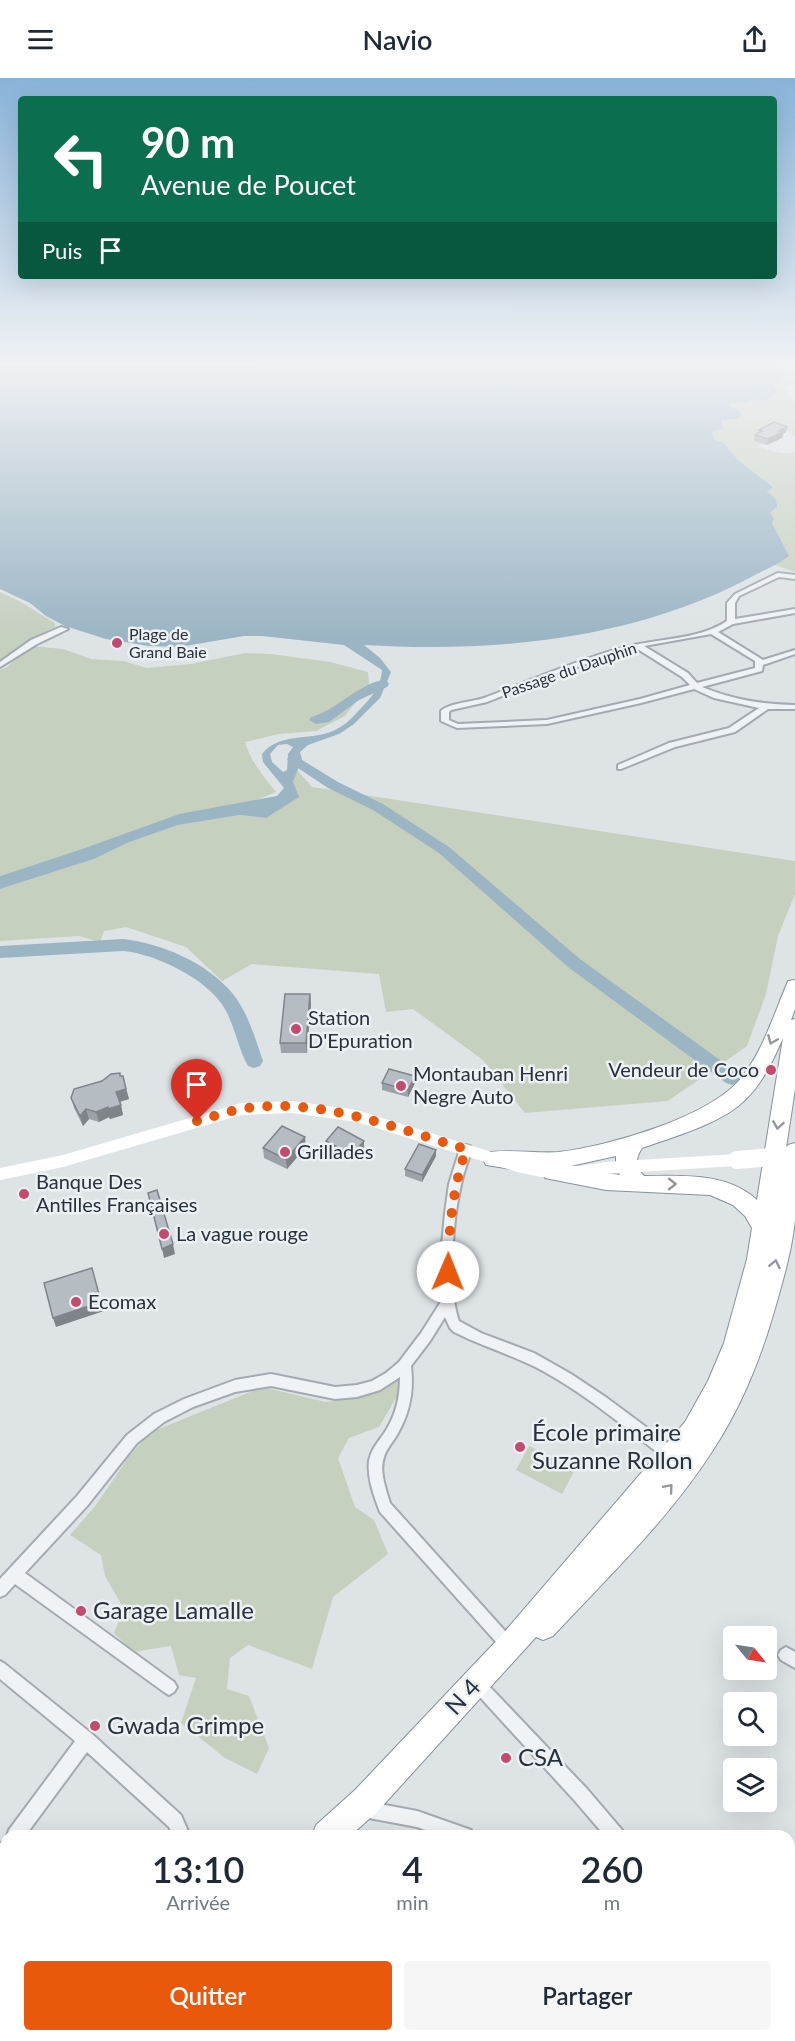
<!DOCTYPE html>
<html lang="fr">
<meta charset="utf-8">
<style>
body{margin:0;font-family:Lato,sans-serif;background:#f6f6f7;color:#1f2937;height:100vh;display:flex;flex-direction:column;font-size:22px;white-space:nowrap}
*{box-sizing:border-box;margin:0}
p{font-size:20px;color:#747a83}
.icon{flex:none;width:33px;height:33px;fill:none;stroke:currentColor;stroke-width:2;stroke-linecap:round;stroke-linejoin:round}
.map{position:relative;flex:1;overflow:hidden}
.side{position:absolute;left:0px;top:1752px;width:795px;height:212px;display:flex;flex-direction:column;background:#fff;border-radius:18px 18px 0 0;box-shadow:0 6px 24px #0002}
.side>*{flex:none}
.top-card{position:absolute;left:18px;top:18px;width:759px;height:183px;border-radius:6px;box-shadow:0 6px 24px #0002;background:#0b6e4f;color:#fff;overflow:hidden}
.needle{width:39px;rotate:120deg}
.fabs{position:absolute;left:723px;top:1548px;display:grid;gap:12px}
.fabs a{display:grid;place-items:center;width:54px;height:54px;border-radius:6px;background:#fff;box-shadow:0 6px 24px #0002;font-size:30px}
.pin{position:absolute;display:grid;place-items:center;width:51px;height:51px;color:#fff;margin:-62px -26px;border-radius:50% 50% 50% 0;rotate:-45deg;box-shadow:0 0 6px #0007}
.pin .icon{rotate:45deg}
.me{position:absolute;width:66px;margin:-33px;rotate:1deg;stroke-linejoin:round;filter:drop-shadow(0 0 4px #0008)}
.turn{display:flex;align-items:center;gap:21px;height:126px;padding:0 24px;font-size:27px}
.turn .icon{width:78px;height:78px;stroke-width:2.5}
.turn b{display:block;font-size:42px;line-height:51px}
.then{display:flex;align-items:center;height:57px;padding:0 24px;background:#0003;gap:12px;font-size:22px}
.eta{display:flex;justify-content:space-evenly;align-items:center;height:102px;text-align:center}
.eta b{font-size:36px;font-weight:600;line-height:42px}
.button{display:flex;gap:12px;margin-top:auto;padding:12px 24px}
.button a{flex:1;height:69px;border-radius:6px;background:#ea580c;color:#fff;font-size:24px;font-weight:600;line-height:69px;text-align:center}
.button a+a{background:#f6f6f7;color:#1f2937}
header{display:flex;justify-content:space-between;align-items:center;height:78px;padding:0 24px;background:#fff;font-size:27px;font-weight:600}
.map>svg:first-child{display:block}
</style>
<header><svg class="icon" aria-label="menu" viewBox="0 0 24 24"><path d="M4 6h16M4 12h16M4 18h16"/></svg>Navio<svg class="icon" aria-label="share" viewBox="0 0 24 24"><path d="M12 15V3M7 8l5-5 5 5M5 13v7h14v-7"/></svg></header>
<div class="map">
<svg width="795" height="1963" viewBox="0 0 795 1963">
<rect width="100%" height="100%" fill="#dee3e6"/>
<path fill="#c6d0bf" d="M 789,285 L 795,285 L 795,306 L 785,308 L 789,317 L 795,323 L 795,359 L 784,351 L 754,363 L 762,365 L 758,368 C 769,372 783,378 795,374 L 795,494 L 775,487 L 788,479 L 772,445 L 770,435 L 777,429 L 767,414 L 773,409 L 738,382 L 723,364 L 715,362 L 712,353 L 722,348 L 721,344 L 736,341 L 742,334 L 728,328 L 729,325 C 738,325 744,324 752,321 C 764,318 770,326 776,311 L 774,307 L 782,294 L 780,290 Z
M 0,514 L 21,524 L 55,545 L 55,549 L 29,564 L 0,585 Z
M 31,568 L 63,571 L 91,581 L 123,583 L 147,590 L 191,586 L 245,575 L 271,576 L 330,584 L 368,594 L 369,606 L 345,638 L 316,653 L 279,656 L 245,664 C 251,684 263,698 276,714 L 254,723 L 179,736 L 82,771 L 0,798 L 0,592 L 7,589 Z
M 297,692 L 312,709 L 795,783 L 795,816 L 778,858 L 766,916 L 747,968 L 668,1023 L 525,1035 L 483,982 L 413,931 L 386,934 L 379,896 L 252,886 L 222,903 L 186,869 L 126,849 L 104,853 L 100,864 L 79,858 L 0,863 L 0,811 L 94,781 L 127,765 L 178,747 L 240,737 L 266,740 L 293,704 Z
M 401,1298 L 404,1306 L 379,1349 L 349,1360 L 338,1380 L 355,1429 L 374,1442 L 388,1476 L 333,1519 L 312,1591 L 248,1567 L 230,1580 L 227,1611 L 249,1618 L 269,1670 L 257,1696 L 225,1680 L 181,1645 L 196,1600 L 179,1597 L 171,1568 L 133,1574 L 114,1555 L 124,1531 L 105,1498 L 101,1477 L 70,1457 L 96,1427 L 128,1380 L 149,1355 L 262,1309 L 326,1324 L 364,1318 Z
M 529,1368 L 575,1392 L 562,1416 L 516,1392 Z
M 210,1958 L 370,1958 L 363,1963 L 207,1963 Z
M 490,1958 L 550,1958 L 551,1963 L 492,1963 Z"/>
<path fill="#9bb5c4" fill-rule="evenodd" d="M 0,285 L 781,285 L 782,288 L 781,293 L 785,296 L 774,307 L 778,314 L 766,323 L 754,321 L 746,325 L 729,325 L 728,328 L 739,332 L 742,337 L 736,341 L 721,343 L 723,351 L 712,353 L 715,362 L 723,364 L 738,382 L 773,409 L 767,414 C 774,418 777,421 777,429 L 770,435 L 774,440 L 772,445 L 789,478 C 779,486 768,490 757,496 C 638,561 498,575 364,567 L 380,580 L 391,594 L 380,620 L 354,646 L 339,656 L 308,667 L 300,674 L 302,681 L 293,704 L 299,719 L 266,740 L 240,737 L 178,747 L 127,765 L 94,781 L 0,811 L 0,798 L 82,771 L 179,736 L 277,718 L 284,710 L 263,684 L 262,676 C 281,653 310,664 335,652 C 348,646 356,635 366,625 C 375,615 381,606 382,592 L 344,567 L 262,558 L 244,558 L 179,569 L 149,568 L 106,561 L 65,548 L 46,538 L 30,525 L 0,511 ZM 287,666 L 293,669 L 288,676 L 287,692 L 283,694 L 272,684 L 270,676 L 278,667 Z"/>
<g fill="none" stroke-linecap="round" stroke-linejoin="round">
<path fill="#9bb5c4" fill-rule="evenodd" d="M 382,602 L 387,603 L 389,606 L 387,609 L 359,622 L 329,644 L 316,646 L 309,642 L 311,639 C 335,633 354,609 382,602 Z
M 294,677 L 338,704 L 383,726 L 449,769 L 580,881 L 738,995 L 741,1000 L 738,1005 L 732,1007 L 726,1005 L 568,889 L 439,775 L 373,732 L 328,710 L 289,684 L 287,681 Z
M 123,861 C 161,865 208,885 233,916 C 248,935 255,960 263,983 L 260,988 L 254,990 L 248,988 C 238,970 235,949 225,931 C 208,901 156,876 123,873 L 0,880 L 0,868 Z"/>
<defs>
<path id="street" d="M 778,495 L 795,497 L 795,501 L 779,499 L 739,518 L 735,525 L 735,541 L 795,531 L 795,535 L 733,546 L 718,554 L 763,582 L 795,572 L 795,576 L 763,587 L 762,593 L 702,609 C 734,622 761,626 795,627 L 795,631 L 768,631 L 735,654 L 675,669 L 621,691 L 618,691 L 618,687 L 669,665 L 729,650 L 759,630 L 714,620 L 694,611 L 641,625 L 547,646 L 457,650 L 441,643 L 441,633 C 449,625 472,624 484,620 C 530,603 574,583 622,570 C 656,560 697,563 727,543 L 727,525 L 735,516 ZM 711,556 L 755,583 L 755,590 L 697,605 L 688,595 L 644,568 ZM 636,570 L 682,599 L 690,607 L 640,621 L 547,642 L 458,646 L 449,642 L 449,634 L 451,632 L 487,624 L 567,592 Z
M 61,549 L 68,551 L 37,566 L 0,589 L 0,584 L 31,562 Z
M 466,1067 L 470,1068 L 472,1071 C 468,1083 463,1095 461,1107 C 453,1140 447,1211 459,1243 L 481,1255 L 534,1275 L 571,1296 L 607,1320 L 677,1372 L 679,1377 L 677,1382 L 672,1383 L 667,1382 C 627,1351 587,1317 543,1293 C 514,1277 483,1269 454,1254 L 450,1250 L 445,1239 L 430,1263 L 411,1288 C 414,1313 410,1334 398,1355 C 394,1363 386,1371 384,1379 C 379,1394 386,1411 390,1425 L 515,1564 L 517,1569 L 515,1574 L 510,1576 L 505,1574 L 380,1434 C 374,1418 367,1400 369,1383 C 371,1371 379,1363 385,1354 C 396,1337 400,1319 400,1299 L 380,1312 L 357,1319 L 335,1321 L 271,1308 L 235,1314 L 193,1329 L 164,1344 L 137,1365 L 87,1428 L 25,1495 L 174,1604 L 177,1609 L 174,1614 L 169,1617 L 164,1614 L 15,1506 L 5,1517 L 0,1519 L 0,1501 L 77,1418 L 127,1357 L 154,1336 L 184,1321 L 235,1302 L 271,1296 L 335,1309 L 357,1307 L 372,1303 L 386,1295 L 399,1284 L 421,1255 L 442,1222 L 441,1178 L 445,1135 L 449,1106 L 460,1071 L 462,1068 Z
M 786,1569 L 795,1574 L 795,1590 L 781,1582 L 778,1577 L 781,1572 Z
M 0,1583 L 5,1586 L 92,1656 L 181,1737 L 190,1758 L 174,1758 L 169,1749 L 87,1674 L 25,1758 L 7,1758 L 9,1752 L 75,1663 L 0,1601 Z
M 483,1604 L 488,1607 L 587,1711 L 622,1752 L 624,1758 L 605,1758 L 575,1723 L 478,1617 L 475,1612 L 478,1607 Z
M 369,1724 L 417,1733 L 471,1752 L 473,1758 L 442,1758 L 417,1749 L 369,1740 L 363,1738 L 361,1732 L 363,1726 Z
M 6,1763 L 6,1786 L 0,1788 L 0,1765 Z
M 789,1896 L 795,1899 L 795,1918 L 789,1915 Z"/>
<path id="highway" d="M 795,902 L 795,931 L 791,942 L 795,941 L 795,1011 L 786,1070 L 788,1067 L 795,1065 C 795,1090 795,1117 795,1142 C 792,1171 784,1199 776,1227 C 762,1277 742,1328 713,1372 C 669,1441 608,1499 553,1558 L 543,1562 L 536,1559 L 377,1734 L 350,1758 L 312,1758 L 316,1747 L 355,1712 L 500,1559 L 685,1344 L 708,1303 L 724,1265 L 747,1181 L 752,1150 L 745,1138 L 733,1127 L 710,1117 L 606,1112 L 545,1100 L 543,1092 L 518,1092 L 486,1087 L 483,1081 L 486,1075 C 502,1070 538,1076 559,1074 C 609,1068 711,1039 742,999 C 763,972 773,939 786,908 L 788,903 ZM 783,960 L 757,1122 C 727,1094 682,1098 644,1098 C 635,1088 635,1081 642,1070 C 673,1059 720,1046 744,1023 C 762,1006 773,983 783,960 ZM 616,1078 L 616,1087 L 620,1097 L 566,1089 Z
M 146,1958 L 181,1958 L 179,1963 L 143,1963 Z"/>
</defs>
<use href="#street" stroke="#a4aab0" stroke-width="4"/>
<use href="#highway" stroke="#86929c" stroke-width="2"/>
<use href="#street" fill="#f0f3f5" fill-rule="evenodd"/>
<path fill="#fff" fill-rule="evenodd" d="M 292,1023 L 357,1032 L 517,1082 L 541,1087 L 580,1088 L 605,1084 L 737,1076 L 743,1078 L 745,1082 L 743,1086 L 737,1088 L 605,1096 L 580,1100 L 541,1099 L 517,1094 L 357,1044 L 292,1035 L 241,1037 L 63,1089 L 0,1102 L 0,1090 L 63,1077 L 241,1025 Z"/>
<use href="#highway" fill="#fff" fill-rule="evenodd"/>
<path stroke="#fff" stroke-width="18" d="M 737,1082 L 795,1077"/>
</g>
<path fill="#9ca3a8" d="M 787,349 L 786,354 L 783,356 L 782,360 L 767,367 L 754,363 L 755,357 L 758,355 L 759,352 Z
M 310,916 L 311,926 L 307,975 L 281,975 L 280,965 Z
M 121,998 L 123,998 L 129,1021 L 120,1024 L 123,1037 L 110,1041 L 109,1039 L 99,1044 L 89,1041 L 83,1048 L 74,1030 L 71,1020 Z
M 415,998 L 415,1005 L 408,1019 L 382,1012 L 382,1005 Z
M 181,1004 L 208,1023 L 189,1028 L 182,1010 Z
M 326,1063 L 364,1063 L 364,1070 L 352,1083 L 326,1069 Z
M 306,1069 L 287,1091 L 264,1080 L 263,1070 Z
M 436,1072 L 436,1078 L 422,1104 L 405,1098 L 405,1091 Z"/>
<path fill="#7f8488" d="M 787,349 L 786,354 L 783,356 L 782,360 L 767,367 L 768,361 L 779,353 Z
M 310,916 L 311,926 L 307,975 L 306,965 Z
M 415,998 L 415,1005 L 408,1019 L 408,1012 Z
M 126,1011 L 129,1021 L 118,1024 L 116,1014 Z
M 207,1016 L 208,1023 L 189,1028 L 188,1021 Z
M 121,1027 L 123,1037 L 110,1041 L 109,1039 L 99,1044 L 96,1034 L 108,1029 Z
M 86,1031 L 89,1041 L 83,1048 L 80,1038 Z
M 305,1059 L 306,1069 L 287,1091 L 286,1081 Z
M 364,1063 L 364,1070 L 352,1083 L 352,1077 Z
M 436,1072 L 436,1078 L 422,1104 L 422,1097 Z
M 173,1166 L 175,1176 L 164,1180 L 162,1171 Z
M 92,1190 L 104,1233 L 56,1249 L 53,1240 Z
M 132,1958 L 138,1958 L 134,1963 L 128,1963 Z"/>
<path fill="#b5bdc3" stroke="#7f8488" stroke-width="1.5" d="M 774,344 L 787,349 L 779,353 L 783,354 L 768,361 L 755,357 L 762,353 L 759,352 Z
M 285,916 L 310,916 L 306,965 L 280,965 Z
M 389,991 L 415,998 L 408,1012 L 382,1005 Z
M 120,995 L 120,998 L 123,998 L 126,1011 L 116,1014 L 121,1027 L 108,1031 L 108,1029 L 96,1034 L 86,1031 L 80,1038 L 71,1020 L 74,1011 L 102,1003 L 111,996 Z
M 199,998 L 207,1016 L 188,1021 L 181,1004 Z
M 282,1048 L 305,1059 L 286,1081 L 263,1070 Z
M 338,1049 L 364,1063 L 352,1077 L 326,1063 Z
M 419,1066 L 436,1072 L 422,1097 L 405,1091 Z
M 157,1112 L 173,1166 L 162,1171 L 148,1115 Z
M 92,1190 L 101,1224 L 53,1240 L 44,1205 Z
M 97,1958 L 132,1958 L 128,1963 L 102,1963 Z"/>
<defs><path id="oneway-chevron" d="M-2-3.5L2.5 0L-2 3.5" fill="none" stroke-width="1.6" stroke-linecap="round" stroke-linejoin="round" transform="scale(1.5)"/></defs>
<g stroke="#94989e">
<use href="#oneway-chevron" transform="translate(772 962) rotate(113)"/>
<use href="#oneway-chevron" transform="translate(778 1047) rotate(99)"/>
<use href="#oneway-chevron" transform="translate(672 1106)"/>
<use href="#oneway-chevron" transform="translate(775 1186) rotate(-78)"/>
<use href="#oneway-chevron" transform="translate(669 1410) rotate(-50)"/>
</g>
<linearGradient id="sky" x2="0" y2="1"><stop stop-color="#89b4da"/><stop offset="0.51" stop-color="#f0f2f4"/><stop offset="1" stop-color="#f0f2f4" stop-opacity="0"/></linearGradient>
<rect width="795" height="559" fill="url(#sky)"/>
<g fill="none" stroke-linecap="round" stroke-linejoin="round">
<path stroke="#ea580c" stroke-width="10" stroke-dasharray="0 18" d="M 197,1043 C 211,1039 226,1034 241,1031 C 319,1018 394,1050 466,1071 C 452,1115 449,1148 448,1194"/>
</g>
<g fill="#c44a6f" stroke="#edf1f4" stroke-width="2">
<circle cx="117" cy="565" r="6"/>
<circle cx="296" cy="951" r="6"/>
<circle cx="771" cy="992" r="6"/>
<circle cx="401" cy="1008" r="6"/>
<circle cx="285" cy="1074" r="6"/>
<circle cx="24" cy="1116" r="6"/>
<circle cx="164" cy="1156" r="6"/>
<circle cx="76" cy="1224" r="6"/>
<circle cx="520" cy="1369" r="6"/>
<circle cx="81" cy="1533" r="6"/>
<circle cx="95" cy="1648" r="6"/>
<circle cx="506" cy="1680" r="6"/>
</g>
<g text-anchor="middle" stroke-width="5" stroke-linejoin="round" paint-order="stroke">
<g font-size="16" fill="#28323c" stroke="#edf1f4" text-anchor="start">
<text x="129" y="562">Plage de<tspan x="129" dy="18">Grand Baie</tspan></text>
</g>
<g font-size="16" fill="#28323c" stroke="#edf1f4">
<text transform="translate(569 592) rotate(-19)" y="6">Passage du Dauphin</text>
</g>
<g font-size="20" fill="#28323c" stroke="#edf1f4" text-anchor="start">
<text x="308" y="947">Station<tspan x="308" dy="23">D'Epuration</tspan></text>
<text x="759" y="999" text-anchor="end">Vendeur de Coco</text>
<text x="413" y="1003">Montauban Henri<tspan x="413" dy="23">Negre Auto</tspan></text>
<text x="297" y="1081">Grillades</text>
<text x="36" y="1111">Banque Des<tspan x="36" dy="23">Antilles Françaises</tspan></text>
<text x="176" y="1163">La vague rouge</text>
<text x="88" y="1231">Ecomax</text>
</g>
<g font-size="24" fill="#28323c" stroke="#edf1f4" text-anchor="start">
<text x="532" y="1363">École primaire<tspan x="532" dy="28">Suzanne Rollon</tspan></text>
<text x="93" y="1541">Garage Lamalle</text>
<text x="107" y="1656">Gwada Grimpe</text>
<text x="518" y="1688">CSA</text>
</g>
<g font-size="24" fill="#28323c" stroke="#edf1f4">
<text transform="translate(463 1619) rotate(-47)" y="8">N 4</text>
</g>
</g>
</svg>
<div class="fabs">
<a><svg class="needle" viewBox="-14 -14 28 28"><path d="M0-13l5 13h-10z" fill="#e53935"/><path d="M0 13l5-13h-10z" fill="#747a83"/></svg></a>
<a><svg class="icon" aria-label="search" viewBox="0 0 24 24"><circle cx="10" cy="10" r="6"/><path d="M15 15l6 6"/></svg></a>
<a><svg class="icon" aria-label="layers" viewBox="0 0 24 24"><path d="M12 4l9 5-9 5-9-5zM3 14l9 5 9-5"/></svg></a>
</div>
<div class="pin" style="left:197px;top:1043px;background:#d93025"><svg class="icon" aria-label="arrive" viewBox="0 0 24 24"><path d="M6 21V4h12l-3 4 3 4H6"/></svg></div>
<svg class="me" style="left:448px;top:1194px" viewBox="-20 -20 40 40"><circle r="19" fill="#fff"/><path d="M0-13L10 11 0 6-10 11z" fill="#ea580c"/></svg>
<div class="top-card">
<div class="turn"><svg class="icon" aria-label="left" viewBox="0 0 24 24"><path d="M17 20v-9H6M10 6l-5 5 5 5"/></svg><div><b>90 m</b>Avenue de Poucet</div></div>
<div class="then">Puis<svg class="icon" aria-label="arrive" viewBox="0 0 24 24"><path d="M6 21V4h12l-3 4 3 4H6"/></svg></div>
</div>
<section class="side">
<div class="eta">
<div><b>13:10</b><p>Arrivée</p></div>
<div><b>4</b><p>min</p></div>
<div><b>260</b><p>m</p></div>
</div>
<div class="button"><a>Quitter</a><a>Partager</a></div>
</section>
</div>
